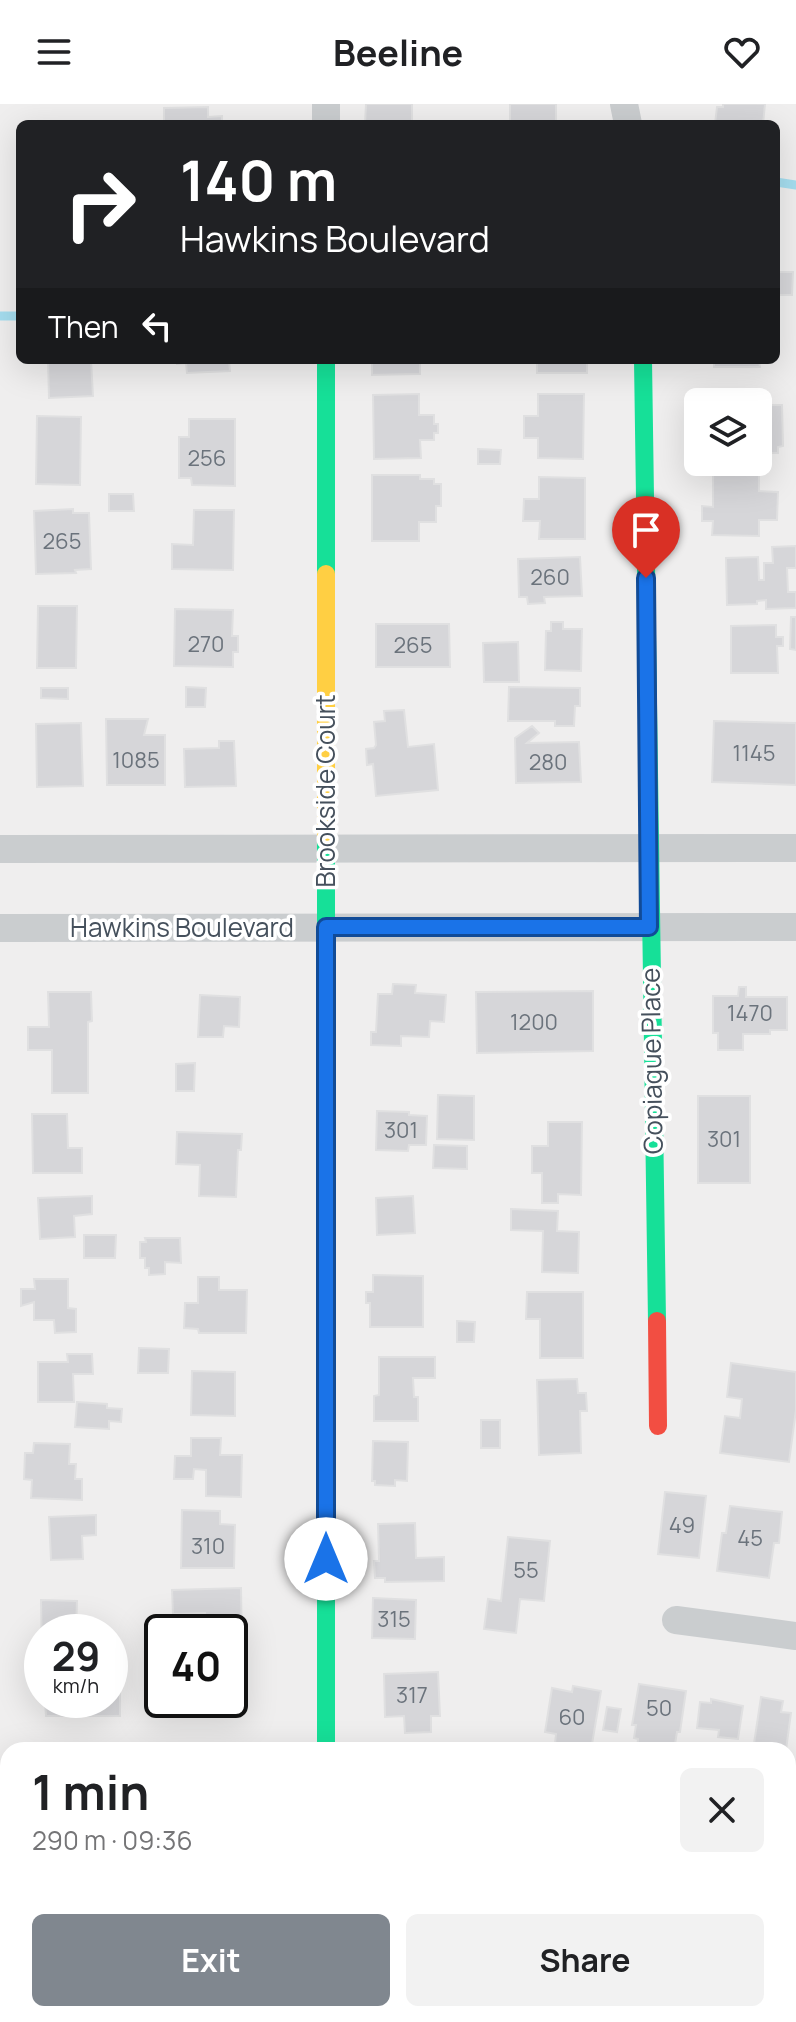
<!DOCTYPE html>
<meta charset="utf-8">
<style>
body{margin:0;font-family:Manrope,sans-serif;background:#f2f2f2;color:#202124;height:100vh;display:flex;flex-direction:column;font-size:30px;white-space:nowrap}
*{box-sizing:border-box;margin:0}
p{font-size:26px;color:#757577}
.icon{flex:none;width:44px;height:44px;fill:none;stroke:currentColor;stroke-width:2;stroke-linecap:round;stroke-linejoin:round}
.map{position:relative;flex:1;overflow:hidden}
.sheet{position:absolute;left:0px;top:1638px;width:796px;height:280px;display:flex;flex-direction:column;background:#fff;border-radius:24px 24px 0 0;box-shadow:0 8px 32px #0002}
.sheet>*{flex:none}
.top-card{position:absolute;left:16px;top:16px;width:764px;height:244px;border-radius:12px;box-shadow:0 8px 32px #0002;background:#202124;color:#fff;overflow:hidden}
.tools{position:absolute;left:684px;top:284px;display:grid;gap:16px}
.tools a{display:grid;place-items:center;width:88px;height:88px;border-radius:12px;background:#fff;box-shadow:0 8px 32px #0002;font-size:40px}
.speed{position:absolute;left:24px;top:1510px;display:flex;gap:16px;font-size:40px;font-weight:700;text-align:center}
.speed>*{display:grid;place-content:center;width:104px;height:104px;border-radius:50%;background:#fff;box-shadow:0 8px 32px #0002;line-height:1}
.speed small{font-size:20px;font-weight:400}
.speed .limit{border:4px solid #111;border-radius:12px;background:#fff;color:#111}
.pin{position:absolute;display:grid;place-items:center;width:68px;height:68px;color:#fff;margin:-82px -34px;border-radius:50% 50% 50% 0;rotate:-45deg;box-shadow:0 0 8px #0007}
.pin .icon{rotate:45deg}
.me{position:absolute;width:88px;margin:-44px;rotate:0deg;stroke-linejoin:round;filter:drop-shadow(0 0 6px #0008)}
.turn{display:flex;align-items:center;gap:28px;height:168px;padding:0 32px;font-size:36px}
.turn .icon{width:104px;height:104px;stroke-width:2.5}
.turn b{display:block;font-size:56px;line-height:68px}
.then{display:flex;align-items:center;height:76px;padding:0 32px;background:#0003;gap:16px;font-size:30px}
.round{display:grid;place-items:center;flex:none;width:84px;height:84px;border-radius:12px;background:#f2f2f2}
.summary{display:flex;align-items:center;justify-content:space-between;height:136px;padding:0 32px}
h1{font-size:48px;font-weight:700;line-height:60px}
.primary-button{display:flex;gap:16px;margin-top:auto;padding:16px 32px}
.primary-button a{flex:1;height:92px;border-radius:12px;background:#80878f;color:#fff;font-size:32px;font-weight:700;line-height:92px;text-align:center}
.primary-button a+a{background:#f2f2f2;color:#202124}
header{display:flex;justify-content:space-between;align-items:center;height:104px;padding:0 32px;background:#fff;font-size:36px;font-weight:700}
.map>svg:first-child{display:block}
</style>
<header><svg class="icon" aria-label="menu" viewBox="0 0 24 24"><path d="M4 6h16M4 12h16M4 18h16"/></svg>Beeline<svg class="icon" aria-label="heart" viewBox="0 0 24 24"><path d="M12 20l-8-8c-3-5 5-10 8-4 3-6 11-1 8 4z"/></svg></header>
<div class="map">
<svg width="796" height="1918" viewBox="0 0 796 1918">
<rect width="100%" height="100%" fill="#efeeee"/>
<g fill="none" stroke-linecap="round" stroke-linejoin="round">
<path stroke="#a5ddef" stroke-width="9" d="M 776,78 L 796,81
M 0,212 L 20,212"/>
</g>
<path fill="#d6d6d9" stroke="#e0e0e1" stroke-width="2" d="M 366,0 L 412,0 L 412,20 L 365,20 Z
M 510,0 L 556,0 L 556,20 L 510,20 Z
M 723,0 L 765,0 L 763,20 L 715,20 L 717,3 L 723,3 Z
M 208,3 L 208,13 L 222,12 L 222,20 L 164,20 L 164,4 Z
M 776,168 L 793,168 L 792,191 L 776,191 Z
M 48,256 L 91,256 L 93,292 L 49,294 Z
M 177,256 L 229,256 L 230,267 L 187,269 L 186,259 L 177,260 Z
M 372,256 L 420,256 L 420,270 L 372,271 Z
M 537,256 L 587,256 L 587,269 L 537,269 Z
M 714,256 L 759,256 L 760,263 L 714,263 Z
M 711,288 L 760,288 L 760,301 L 782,301 L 783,342 L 778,343 L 778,349 L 758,349 L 758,298 L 711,298 Z
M 419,290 L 419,311 L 434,311 L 434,320 L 438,320 L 438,329 L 434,329 L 434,336 L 420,336 L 421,354 L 374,355 L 373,291 Z
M 538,290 L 584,290 L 583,355 L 538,354 L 538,334 L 524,334 L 524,312 L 538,312 Z
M 37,312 L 81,313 L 80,381 L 36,380 Z
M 189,315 L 235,315 L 235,382 L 192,381 L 191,374 L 179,374 L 179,333 L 189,333 Z
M 478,345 L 501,346 L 500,360 L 478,360 Z
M 713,369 L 759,370 L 759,387 L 778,388 L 777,416 L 759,416 L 759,432 L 712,431 L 713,417 L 702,417 L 702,402 L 713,403 Z
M 372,371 L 420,371 L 420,375 L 434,375 L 434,380 L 441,380 L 441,402 L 436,402 L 436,418 L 419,418 L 419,437 L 372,437 Z
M 539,373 L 585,374 L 585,435 L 539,435 L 540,417 L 523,417 L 524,395 L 539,395 Z
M 109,390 L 133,390 L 134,407 L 109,407 Z
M 73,405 L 73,409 L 89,409 L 91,465 L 75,466 L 76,469 L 36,470 L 34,407 Z
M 194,406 L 234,406 L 233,466 L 172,465 L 172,440 L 193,441 Z
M 796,442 L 796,464 L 787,464 L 788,488 L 796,488 L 796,504 L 766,505 L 766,496 L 757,497 L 757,500 L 727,501 L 726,454 L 758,453 L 759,476 L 764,476 L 764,459 L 773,459 L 772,443 Z
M 580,453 L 582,492 L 544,493 L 545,499 L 528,500 L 527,493 L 519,493 L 518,455 Z
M 38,502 L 77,502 L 76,564 L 37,564 Z
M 175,505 L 233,506 L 232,532 L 238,532 L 238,548 L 233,548 L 233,563 L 174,562 Z
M 791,513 L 796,513 L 796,546 L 790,545 Z
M 551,518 L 563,518 L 563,525 L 582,525 L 581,567 L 545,566 L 546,527 L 551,527 Z
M 376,520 L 449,520 L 450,563 L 376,563 Z
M 776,521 L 776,533 L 783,533 L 783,542 L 777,542 L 778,569 L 731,569 L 731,522 Z
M 518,538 L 519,578 L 484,578 L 483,539 Z
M 186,583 L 206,584 L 205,603 L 186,603 Z
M 509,583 L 580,584 L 580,602 L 575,602 L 574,622 L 555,622 L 555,617 L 508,617 Z
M 41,584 L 68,584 L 68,595 L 41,594 Z
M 404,606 L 408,643 L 434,640 L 438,686 L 376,692 L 373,660 L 367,661 L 366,645 L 374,644 L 376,641 L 374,618 L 385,617 L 384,607 Z
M 106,615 L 148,615 L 144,631 L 165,631 L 165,681 L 107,681 Z
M 714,617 L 796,619 L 796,681 L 712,678 Z
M 81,619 L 83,682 L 37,683 L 36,620 Z
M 532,622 L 539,629 L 527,639 L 579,638 L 581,678 L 516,679 L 515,634 Z
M 219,637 L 234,637 L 236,682 L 185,683 L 184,645 L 219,644 Z
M 393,880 L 416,881 L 415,889 L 446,891 L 444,918 L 430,917 L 429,933 L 401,932 L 401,942 L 371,941 L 371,928 L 376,928 L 378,890 L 392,890 Z
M 739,883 L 746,883 L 746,893 L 787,893 L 787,926 L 770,926 L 770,930 L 743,930 L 743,946 L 718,946 L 718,929 L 713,929 L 713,892 L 738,892 Z
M 593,887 L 593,947 L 477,949 L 476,888 Z
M 48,888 L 91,888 L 92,917 L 88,918 L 88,989 L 52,989 L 52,946 L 28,946 L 28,923 L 49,923 Z
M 200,891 L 240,893 L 239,923 L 224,922 L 223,933 L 198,933 Z
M 195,959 L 194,987 L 176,987 L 176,960 Z
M 438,991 L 474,992 L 474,1036 L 437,1035 Z
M 698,992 L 750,992 L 750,1079 L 698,1079 Z
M 377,1007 L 409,1008 L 409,1011 L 427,1012 L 426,1041 L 409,1041 L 408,1047 L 376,1046 Z
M 32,1010 L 67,1010 L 68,1044 L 82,1044 L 82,1069 L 33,1069 Z
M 548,1018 L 582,1018 L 581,1091 L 558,1090 L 558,1099 L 542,1099 L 542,1069 L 532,1069 L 532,1042 L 548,1042 Z
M 177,1028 L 242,1030 L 241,1046 L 238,1046 L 236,1093 L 199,1092 L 200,1061 L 176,1060 Z
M 434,1041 L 467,1042 L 467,1065 L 433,1064 Z
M 92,1092 L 92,1110 L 74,1112 L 75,1133 L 40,1135 L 38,1094 Z
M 413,1092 L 415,1129 L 377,1131 L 376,1094 Z
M 511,1105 L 558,1107 L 557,1127 L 579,1128 L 578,1169 L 542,1168 L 543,1127 L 511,1126 Z
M 84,1131 L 116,1131 L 115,1154 L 84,1154 Z
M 145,1134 L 180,1134 L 181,1159 L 165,1158 L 165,1170 L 149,1171 L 149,1164 L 145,1164 L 145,1154 L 140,1154 L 140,1138 L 146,1138 Z
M 373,1171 L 423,1172 L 423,1223 L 370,1223 L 370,1199 L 366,1199 L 366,1188 L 373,1188 Z
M 198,1173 L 219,1173 L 219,1186 L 247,1186 L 246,1229 L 199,1229 L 198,1225 L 184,1224 L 185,1199 L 198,1199 Z
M 34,1175 L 68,1175 L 68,1204 L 76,1205 L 76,1228 L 55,1229 L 54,1216 L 34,1216 L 34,1198 L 21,1202 L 21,1185 L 35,1185 Z
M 527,1188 L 583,1188 L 583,1254 L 540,1254 L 540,1215 L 526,1215 Z
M 457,1217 L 475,1218 L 474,1238 L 457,1238 Z
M 139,1244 L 169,1245 L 168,1269 L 138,1269 Z
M 67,1250 L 92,1250 L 93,1270 L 73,1270 L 74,1298 L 38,1298 L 38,1258 L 68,1258 Z
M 379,1253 L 435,1253 L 435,1274 L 413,1274 L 414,1293 L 418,1293 L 418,1317 L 374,1317 L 374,1292 L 379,1291 Z
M 731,1259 L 796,1268 L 796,1306 L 789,1358 L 720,1349 L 725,1312 L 740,1314 L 742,1295 L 727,1293 Z
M 192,1267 L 235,1268 L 235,1312 L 191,1311 Z
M 577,1275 L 578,1289 L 586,1289 L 587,1307 L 580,1307 L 581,1349 L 539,1351 L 537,1276 Z
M 77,1298 L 107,1300 L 107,1304 L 122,1305 L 121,1318 L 109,1317 L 109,1325 L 75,1323 Z
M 481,1316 L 500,1316 L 500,1344 L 481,1344 Z
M 191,1334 L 221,1334 L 220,1351 L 242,1351 L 241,1393 L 206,1392 L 206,1366 L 194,1365 L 193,1375 L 174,1375 L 175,1352 L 191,1352 Z
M 373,1337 L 408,1338 L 407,1377 L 395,1376 L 395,1382 L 375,1381 L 375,1377 L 372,1377 Z
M 34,1339 L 70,1340 L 69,1360 L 76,1360 L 75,1375 L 82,1375 L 82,1396 L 31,1394 L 32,1376 L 24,1375 L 25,1349 L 33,1349 Z
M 665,1388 L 706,1392 L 699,1454 L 658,1450 Z
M 730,1402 L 782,1408 L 779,1439 L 774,1439 L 769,1474 L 717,1467 L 722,1429 L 726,1429 Z
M 182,1406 L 220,1407 L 220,1420 L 235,1421 L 234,1464 L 181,1464 Z
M 96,1411 L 96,1431 L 82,1432 L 83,1455 L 51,1456 L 49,1413 Z
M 415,1419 L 416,1454 L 444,1453 L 444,1477 L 385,1478 L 385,1474 L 375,1474 L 374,1457 L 379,1457 L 378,1420 Z
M 508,1433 L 550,1437 L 544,1497 L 520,1495 L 516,1529 L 484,1525 L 488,1495 L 501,1497 Z
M 241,1484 L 242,1547 L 230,1547 L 230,1528 L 206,1528 L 205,1509 L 173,1510 L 172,1486 Z
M 373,1494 L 416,1496 L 415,1535 L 372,1534 Z
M 41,1496 L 77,1497 L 76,1528 L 42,1528 L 42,1554 Z
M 230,1568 L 234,1568 L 236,1611 L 201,1613 L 200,1596 L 230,1596 Z
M 438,1568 L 440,1612 L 431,1612 L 431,1628 L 405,1629 L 404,1612 L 385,1613 L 384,1570 Z
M 110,1577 L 120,1577 L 120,1612 L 46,1612 L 45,1596 L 110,1596 Z
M 639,1580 L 686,1587 L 680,1628 L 677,1628 L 675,1640 L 665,1639 L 664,1646 L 637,1646 L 638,1635 L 634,1634 L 636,1621 L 632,1621 Z
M 573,1582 L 601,1587 L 591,1646 L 564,1646 L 565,1642 L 555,1640 L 556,1630 L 545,1628 L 552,1584 L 572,1588 Z
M 761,1593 L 783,1597 L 781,1608 L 791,1609 L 786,1646 L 753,1646 Z
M 711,1595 L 743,1602 L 738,1635 L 718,1633 L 719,1626 L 697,1624 L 700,1598 L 711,1599 Z
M 607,1603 L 621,1605 L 617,1628 L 603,1626 Z
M 39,1910 L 75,1910 L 75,1918 L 39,1918 Z
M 200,1910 L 235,1910 L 235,1918 L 200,1918 Z
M 482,1910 L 497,1910 L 497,1914 L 509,1916 L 509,1918 L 468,1918 L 468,1911 L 482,1912 Z"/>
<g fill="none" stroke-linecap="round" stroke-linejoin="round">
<path stroke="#cacdcf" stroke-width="28" d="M 624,0 L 628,20
M 326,20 L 326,0
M 0,745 L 796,744
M 0,824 L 796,823
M 676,1516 L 796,1532
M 0,1690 L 8,1690
M 788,1877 L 796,1878
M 326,1918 L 326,1910"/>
<path stroke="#16e098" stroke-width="18" d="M 326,256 L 326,470
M 643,256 L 657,1217
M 326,736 L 326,1646"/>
<path stroke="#ffcf43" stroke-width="18" d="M 326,470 L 326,736"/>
<path stroke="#f24e42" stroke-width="18" d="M 657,1217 L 658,1322"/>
</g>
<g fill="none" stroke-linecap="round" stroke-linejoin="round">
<defs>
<path id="route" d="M 326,1455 L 326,823 L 649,823 L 646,474"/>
</defs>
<use href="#route" stroke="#114b97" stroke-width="20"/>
<use href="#route" stroke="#1a73e8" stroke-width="14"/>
</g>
<g text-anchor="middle" stroke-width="7" stroke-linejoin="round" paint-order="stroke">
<g font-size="22" fill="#6b737c">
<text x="207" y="362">256</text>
<text x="62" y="445">265</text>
<text x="550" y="481">260</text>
<text x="206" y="548">270</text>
<text x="413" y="549">265</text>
<text x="754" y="657">1145</text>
<text x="136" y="664">1085</text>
<text x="548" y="666">280</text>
<text x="750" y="917">1470</text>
<text x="534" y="926">1200</text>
<text x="401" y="1034">301</text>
<text x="724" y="1043">301</text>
<text x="682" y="1429">49</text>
<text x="750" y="1442">45</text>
<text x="208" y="1450">310</text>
<text x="526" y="1474">55</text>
<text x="394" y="1523">315</text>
<text x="412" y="1599">317</text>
<text x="659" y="1612">50</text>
<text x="572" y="1621">60</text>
</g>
<g font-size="26" fill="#45505c" stroke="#fff">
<text transform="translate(326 687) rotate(-90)" y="9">Brookside Court</text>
<text x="182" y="833">Hawkins Boulevard</text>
<text transform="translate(652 957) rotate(-91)" y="9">Copiague Place</text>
</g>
</g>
</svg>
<div class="tools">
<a><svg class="icon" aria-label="layers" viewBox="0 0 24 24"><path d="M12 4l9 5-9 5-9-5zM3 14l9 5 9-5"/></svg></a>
</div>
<div class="speed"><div>29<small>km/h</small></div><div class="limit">40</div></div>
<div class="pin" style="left:646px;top:474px;background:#d93025"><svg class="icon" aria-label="arrive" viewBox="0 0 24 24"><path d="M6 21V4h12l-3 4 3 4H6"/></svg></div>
<svg class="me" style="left:326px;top:1455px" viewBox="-20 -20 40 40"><circle r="19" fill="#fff"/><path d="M0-13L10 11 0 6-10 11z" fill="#1a73e8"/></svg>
<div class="top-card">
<div class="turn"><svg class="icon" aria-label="right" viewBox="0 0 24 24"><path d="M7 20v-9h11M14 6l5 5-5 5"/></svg><div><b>140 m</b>Hawkins Boulevard</div></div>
<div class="then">Then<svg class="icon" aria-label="left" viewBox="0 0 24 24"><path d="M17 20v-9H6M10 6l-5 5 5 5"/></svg></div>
</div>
<section class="sheet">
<div class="summary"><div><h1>1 min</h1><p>290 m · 09:36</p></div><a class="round"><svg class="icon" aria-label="close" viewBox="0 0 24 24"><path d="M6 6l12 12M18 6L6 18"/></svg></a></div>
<div class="primary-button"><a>Exit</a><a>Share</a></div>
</section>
</div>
